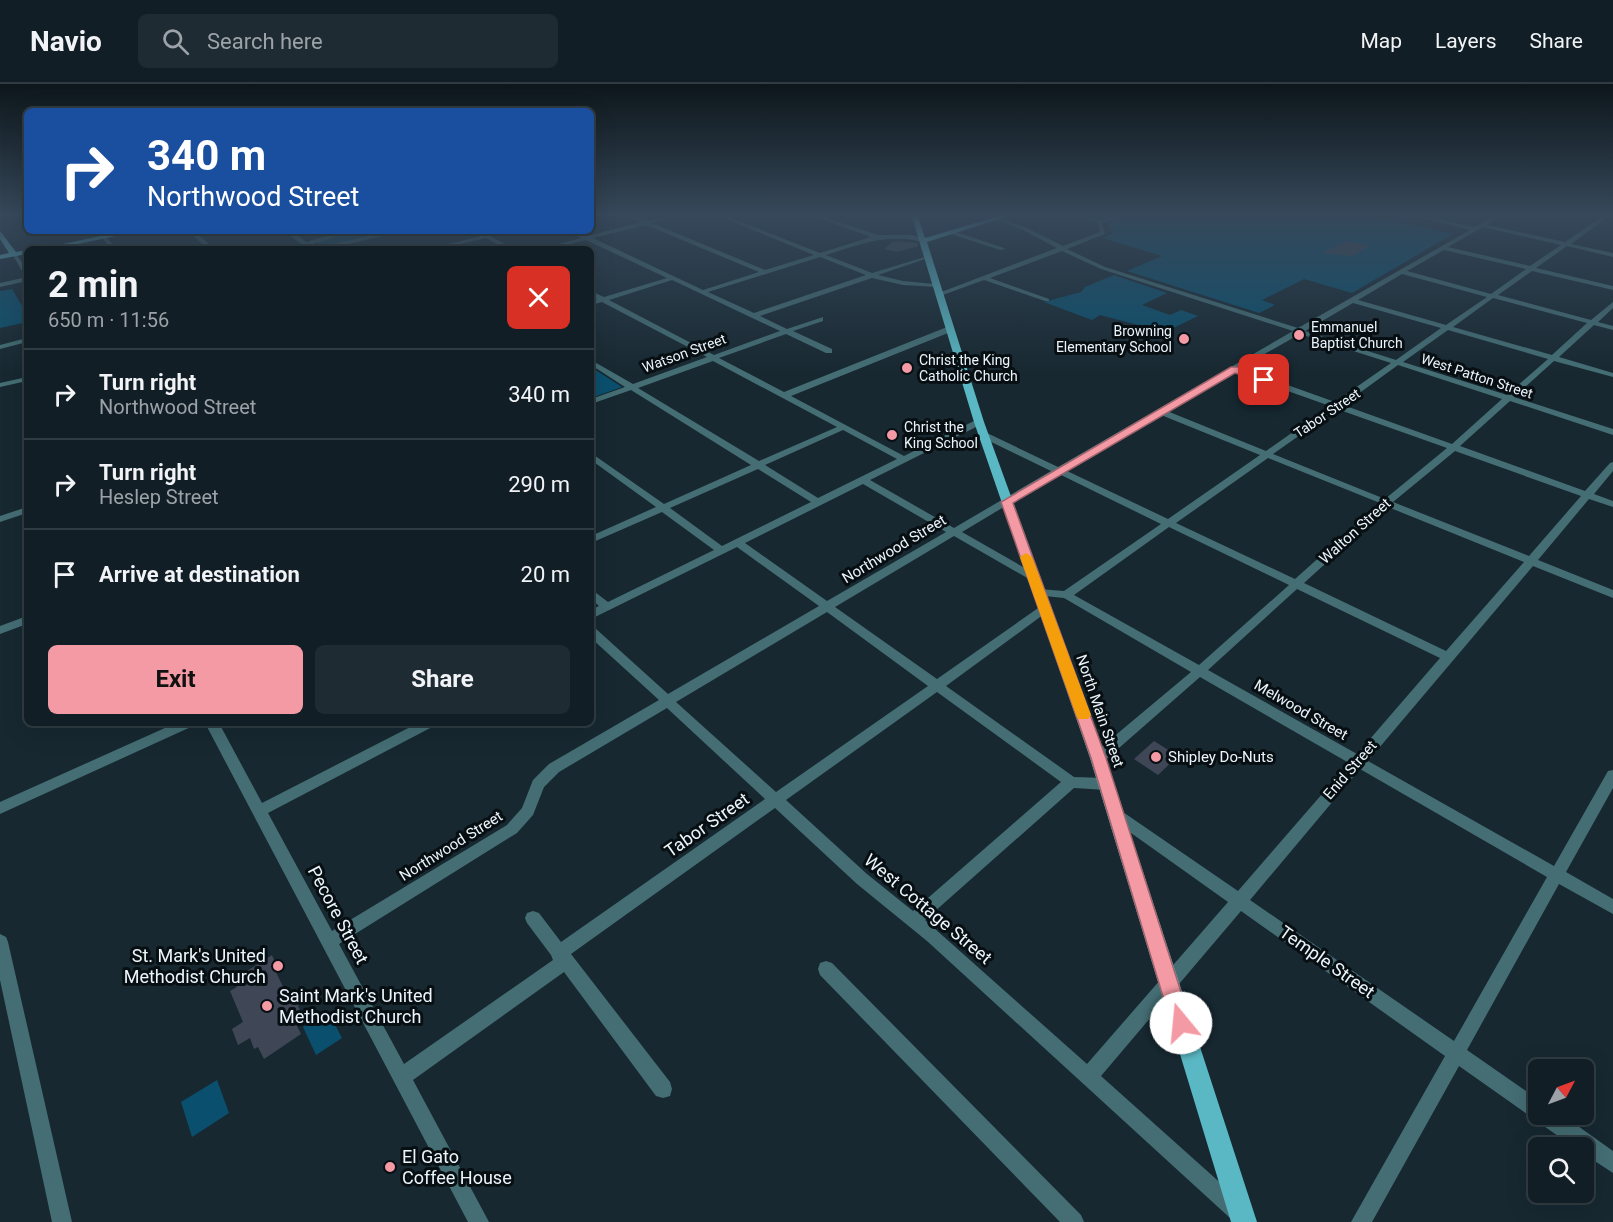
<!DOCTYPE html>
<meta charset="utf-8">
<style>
body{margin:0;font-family:Roboto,sans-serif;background:#1e2b32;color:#f1f3f6;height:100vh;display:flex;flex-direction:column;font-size:22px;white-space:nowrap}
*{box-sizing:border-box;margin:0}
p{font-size:20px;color:#9ca2a7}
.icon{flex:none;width:33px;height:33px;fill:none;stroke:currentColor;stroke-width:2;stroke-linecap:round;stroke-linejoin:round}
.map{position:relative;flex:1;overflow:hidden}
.side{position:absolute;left:24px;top:162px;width:570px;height:480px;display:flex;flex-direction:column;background:#111e25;border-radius:9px;box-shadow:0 6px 24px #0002,0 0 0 2px #303c42}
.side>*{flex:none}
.hud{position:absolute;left:24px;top:24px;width:570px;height:126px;border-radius:9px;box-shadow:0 6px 24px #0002,0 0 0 2px #303c42;background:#1a4fa0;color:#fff;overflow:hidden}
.needle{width:39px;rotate:49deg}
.controls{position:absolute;left:1528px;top:975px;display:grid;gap:12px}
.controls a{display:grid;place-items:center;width:66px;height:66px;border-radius:9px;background:#111e25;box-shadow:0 6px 24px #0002,0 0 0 2px #303c42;font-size:30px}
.pin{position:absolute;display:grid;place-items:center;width:51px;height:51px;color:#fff;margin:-26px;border-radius:12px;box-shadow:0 3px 9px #0006}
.me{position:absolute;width:66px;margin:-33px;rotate:343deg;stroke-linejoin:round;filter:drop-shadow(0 0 4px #0008)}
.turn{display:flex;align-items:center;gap:21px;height:126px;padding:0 24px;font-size:27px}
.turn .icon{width:78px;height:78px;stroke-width:2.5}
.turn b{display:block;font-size:42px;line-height:51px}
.round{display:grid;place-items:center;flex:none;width:63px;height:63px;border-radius:9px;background:#1e2b32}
.headline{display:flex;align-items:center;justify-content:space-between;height:102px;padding:0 24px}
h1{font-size:36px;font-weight:700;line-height:45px}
.cta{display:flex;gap:12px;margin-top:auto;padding:12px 24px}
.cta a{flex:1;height:69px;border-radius:9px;background:#f49aa5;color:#111;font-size:24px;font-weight:700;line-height:69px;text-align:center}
.cta a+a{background:#1e2b32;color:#f1f3f6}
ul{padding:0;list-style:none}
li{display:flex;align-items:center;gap:18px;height:90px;padding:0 24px;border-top:2px solid #303c42}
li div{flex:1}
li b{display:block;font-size:22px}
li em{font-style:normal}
header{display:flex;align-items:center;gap:36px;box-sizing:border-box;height:84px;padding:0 30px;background:#111e25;border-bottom:2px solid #303c42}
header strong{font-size:28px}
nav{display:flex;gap:33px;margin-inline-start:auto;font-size:21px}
.search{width:420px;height:54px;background:#1e2b32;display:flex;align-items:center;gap:15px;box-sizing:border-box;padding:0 21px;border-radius:9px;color:#9ca2a7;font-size:22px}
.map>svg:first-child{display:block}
</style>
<header>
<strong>Navio</strong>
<div class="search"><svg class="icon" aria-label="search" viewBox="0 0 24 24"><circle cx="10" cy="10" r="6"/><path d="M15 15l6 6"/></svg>Search here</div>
<nav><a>Map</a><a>Layers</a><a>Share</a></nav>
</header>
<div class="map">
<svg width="1613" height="1138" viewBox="0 0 1613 1138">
<rect width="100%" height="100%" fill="#172831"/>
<path fill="#0a506e" d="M 1131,130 L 1366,130 L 1453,150 L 1352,209 L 1304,195 L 1262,216 L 1275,221 L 1259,229 L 1127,187 L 1162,172 L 1103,154 L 1113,149 L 1108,139 Z
M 358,147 L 395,147 L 330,162 L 319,161 L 316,158 Z
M 1114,191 L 1167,209 L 1142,221 L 1170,231 L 1181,226 L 1198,232 L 1165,248 L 1100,231 L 1092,236 L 1044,218 L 1081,208 L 1085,203 Z
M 12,205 L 27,230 L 27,238 L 0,244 L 0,207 Z
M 591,283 L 622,303 L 591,314 Z
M 328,927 L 342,954 L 316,971 L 303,943 Z
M 217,996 L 229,1029 L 192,1053 L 181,1018 Z"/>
<path fill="#3f4756" d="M 894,157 L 909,158 L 918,159 L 918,162 L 898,168 L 884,165 Z
M 1347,157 L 1369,162 L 1352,172 L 1322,169 Z
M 1154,657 L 1178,672 L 1158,691 L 1134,675 Z
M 272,871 L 277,883 L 274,884 L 287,911 L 297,905 L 303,919 L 298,922 L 303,932 L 296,940 L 301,950 L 264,975 L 258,963 L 254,965 L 250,954 L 238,961 L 232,945 L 243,938 L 230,907 L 237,903 L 233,896 Z"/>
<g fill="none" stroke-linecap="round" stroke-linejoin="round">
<path fill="#446e74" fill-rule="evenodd" d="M 623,130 C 632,130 639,136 648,137 C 659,137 672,130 684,130 L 652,139 L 765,186 L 814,171 L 714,130 L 721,130 L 820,169 L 871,153 L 807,130 L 815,130 L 878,151 L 912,151 L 924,155 L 922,158 C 888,148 858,161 826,171 L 872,189 L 928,172 L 928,174 L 878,191 L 903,197 L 935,200 L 938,202 L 937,203 L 903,201 L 872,194 L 760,232 L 787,245 L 823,233 L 823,237 L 793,247 L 832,265 L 832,269 L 826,269 L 786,250 L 719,274 L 784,308 L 947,243 L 953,243 L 953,247 L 791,312 L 904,372 L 976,336 L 982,336 L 982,340 L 870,396 L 954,444 L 1051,387 L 981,353 L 981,349 L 987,349 L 1058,383 L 1293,247 L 1101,185 L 1062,167 L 990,194 L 1049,215 L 1049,217 L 1045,217 L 984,196 L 940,212 L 936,212 L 936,210 L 1057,164 L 1023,146 L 996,135 L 996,133 L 1027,144 L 1063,162 L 1100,148 L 1097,138 L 1070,130 C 1081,130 1090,136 1100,136 C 1108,136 1116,130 1125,130 L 1102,140 L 1105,150 L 1067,165 L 1105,183 L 1298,244 L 1470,146 L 1405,130 L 1414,130 L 1474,143 L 1497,130 L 1504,130 L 1487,141 L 1565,158 L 1606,130 L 1612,130 L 1571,160 L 1613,169 L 1613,173 L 1567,162 L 1536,184 L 1613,202 L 1613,206 L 1532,187 L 1498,211 L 1591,236 L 1613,218 L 1613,224 L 1598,238 L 1613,242 L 1613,246 L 1594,241 L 1559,273 L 1613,289 L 1613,293 L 1554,277 L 1514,313 L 1613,345 L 1613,351 L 1510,317 L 1460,362 L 1585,407 L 1610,379 L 1613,378 L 1613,387 L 1594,410 L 1613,417 L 1613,423 L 1589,415 L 1538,476 L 1613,506 L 1613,514 L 1533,482 L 1368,677 L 1554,782 L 1608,687 L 1613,686 L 1613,704 L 1566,788 L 1613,815 L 1613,830 L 1559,800 L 1467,966 L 1539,1016 L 1539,1030 L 1561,1030 L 1613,1067 L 1613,1089 L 1584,1070 L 1584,1064 L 1575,1064 L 1459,982 L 1372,1138 L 1351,1138 L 1445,972 L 1241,827 L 1101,992 L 1244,1120 L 1247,1127 L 1244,1134 L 1237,1137 L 1230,1134 L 927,857 L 857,800 L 775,724 L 571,870 L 670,998 L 672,1005 L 670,1012 L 663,1014 L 656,1012 L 564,888 L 413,996 L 489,1138 L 468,1138 L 205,639 L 219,639 L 262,719 L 418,639 L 436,639 L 434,642 L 268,729 L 332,847 L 507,741 L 522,724 L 533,696 L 549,680 L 659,616 L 591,554 L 591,543 L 595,544 L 668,610 L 819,522 L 737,463 L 591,535 L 591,526 L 599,522 L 591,515 L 591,505 L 608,518 L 714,466 L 662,428 L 591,459 L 591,452 L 656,423 L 591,376 L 591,369 L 664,420 L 751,381 L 631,306 L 591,320 L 591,315 L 625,303 L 591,281 L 591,276 L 633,300 L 707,273 L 602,218 L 591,221 L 591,217 L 597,215 L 591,212 L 591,207 L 604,213 L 667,194 L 586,156 L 551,165 L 541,165 L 581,154 L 569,147 L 577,147 L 588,152 L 641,138 ZM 646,141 L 759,188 L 703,206 L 593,154 ZM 1483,143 L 1561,161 L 1530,182 L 1448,163 ZM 1444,166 L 1526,185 L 1491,210 L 1407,187 ZM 820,173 L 866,191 L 754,229 L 708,208 ZM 1402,190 L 1487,213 L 1446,241 L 1358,216 ZM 672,196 L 780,247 L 714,271 L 609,216 ZM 1493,214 L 1587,239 L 1552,271 L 1453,243 ZM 1353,219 L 1441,244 L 1396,276 L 1305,247 ZM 1448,246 L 1548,275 L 1507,311 L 1403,278 ZM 1300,250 L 1391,279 L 1335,318 L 1240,284 ZM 713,277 L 837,343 L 759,377 L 638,304 ZM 1398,281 L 1502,315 L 1452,360 L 1343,321 ZM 1234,288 L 1330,322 L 1266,367 L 1167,327 ZM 1337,325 L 1447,364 L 1385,415 L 1273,370 ZM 1161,331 L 1260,371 L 1168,435 L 1065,386 ZM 843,346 L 897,375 L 818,414 L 765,381 ZM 1455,367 L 1581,412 L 1529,472 L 1393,418 ZM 1268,374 L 1380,419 L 1295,495 L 1176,439 ZM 758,385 L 811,418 L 722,462 L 670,424 ZM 1059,390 L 1161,440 L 1064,507 L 1039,505 L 1033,509 L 1035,511 L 1064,514 L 1191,588 L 1093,670 L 1091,674 L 1093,678 L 1098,679 L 1103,678 L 1200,593 L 1349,679 L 1238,807 L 1120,726 L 1115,724 L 1110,726 L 1108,730 L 1110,734 L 1228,818 L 1087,980 L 925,836 L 1074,704 L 1106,706 L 1111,704 L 1113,700 L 1111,696 L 1106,694 L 1074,693 L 946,602 L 1051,525 L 1045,521 L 1041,522 L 937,595 L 835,523 L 954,452 L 1029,495 L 1037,495 L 1038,493 L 1037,491 L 962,448 ZM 863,400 L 946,448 L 827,517 L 745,459 ZM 1388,423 L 1524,478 L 1446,567 L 1304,499 ZM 1169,443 L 1289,501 L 1199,581 L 1074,511 ZM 1297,505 L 1440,574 L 1357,670 L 1208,586 ZM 827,528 L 928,602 L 776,708 L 676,618 ZM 937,608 L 1061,698 L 913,827 L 867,790 L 786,716 ZM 667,624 L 765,715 L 561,858 L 539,829 L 533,827 L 527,829 L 525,834 L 527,839 L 551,871 L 553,876 L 404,980 L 339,860 L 517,749 L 533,731 L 544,703 L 559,688 ZM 1360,685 L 1547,793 L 1454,957 L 1250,816 Z
M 188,147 L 194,147 L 215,165 L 208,165 Z
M 284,147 L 291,147 L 308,159 L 309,157 L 345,147 L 355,147 L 313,160 L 329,161 L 391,147 L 402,147 L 329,165 L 294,165 L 304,162 Z
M 481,147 L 514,165 L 506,165 L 486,154 L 440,165 L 429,165 L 481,152 L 478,149 Z
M 953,147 L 1004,164 L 1005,165 L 1000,166 L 951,150 Z
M 101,152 L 105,152 L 117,165 L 111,165 Z
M 12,170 L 16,170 L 27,185 L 27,192 L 24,190 Z
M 27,193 L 27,197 L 0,203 L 0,199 Z
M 27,254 L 27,258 L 0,265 L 0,261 Z
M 27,293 L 27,297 L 0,303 L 0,299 Z
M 27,423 L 27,429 L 0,438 L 0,432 Z
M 27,532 L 27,540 L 0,550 L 0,542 Z
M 176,639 L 195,639 L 193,642 L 0,730 L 0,718 Z
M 0,850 L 6,853 L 8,858 L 72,1138 L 52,1138 L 0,896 Z
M 826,877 L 832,879 L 1081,1131 L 1084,1138 L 1060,1138 L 820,891 L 818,885 L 820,879 Z"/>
<path fill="#59b8c4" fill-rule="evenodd" d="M 911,130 L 917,130 L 925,154 L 1006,130 L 1015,130 L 927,158 L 984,338 L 1106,674 L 1257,1138 L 1231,1138 L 1090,674 L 974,338 Z
M 0,147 L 16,168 L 27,166 L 27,170 L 0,175 L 0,171 L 9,169 L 0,155 Z
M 124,147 L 139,147 L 55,165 L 39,165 Z"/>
</g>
<linearGradient id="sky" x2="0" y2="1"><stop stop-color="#0d161b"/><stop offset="0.45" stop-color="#36485a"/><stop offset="1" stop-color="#36485a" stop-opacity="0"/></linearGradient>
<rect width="1613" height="289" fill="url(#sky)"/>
<path fill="#f49aa5" stroke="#9f646b" stroke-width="1.5" d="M 1231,283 L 1238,283 L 1268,296 L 1264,299 L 1235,289 L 1013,419 L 1106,674 L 1191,939 L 1188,946 L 1181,949 L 1174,946 L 1171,939 L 1091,674 L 1001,418 Z"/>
<path fill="#f59e0b" d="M 1026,469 L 1032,473 L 1091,631 L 1088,635 L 1078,635 L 1076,631 L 1020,473 Z"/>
<g fill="#f49aa5" stroke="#080f13" stroke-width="2">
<circle cx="1299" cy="251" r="6"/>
<circle cx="1184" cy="255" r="6"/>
<circle cx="907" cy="284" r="6"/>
<circle cx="892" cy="351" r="6"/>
<circle cx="1156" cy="673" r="6"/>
<circle cx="278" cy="882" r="6"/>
<circle cx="267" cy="922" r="6"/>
<circle cx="390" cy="1083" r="6"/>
</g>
<g text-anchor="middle" stroke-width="6" stroke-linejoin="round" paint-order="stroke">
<g font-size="14" fill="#ebf5fc" stroke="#080f13" text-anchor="start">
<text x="1311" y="248">Emmanuel<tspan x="1311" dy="16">Baptist Church</tspan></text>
<text x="1172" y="252" text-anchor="end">Browning<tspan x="1172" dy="16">Elementary School</tspan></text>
<text x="919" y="281">Christ the King<tspan x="919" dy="16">Catholic Church</tspan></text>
<text x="904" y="348">Christ the<tspan x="904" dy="16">King School</tspan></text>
</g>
<g font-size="14" fill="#ebf5fc" stroke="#080f13">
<text transform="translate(684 269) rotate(-20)" y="5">Watson Street</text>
<text transform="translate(1477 292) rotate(18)" y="5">West Patton Street</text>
<text transform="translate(1327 329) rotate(-34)" y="5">Tabor Street</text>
</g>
<g font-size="15" fill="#ebf5fc" stroke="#080f13">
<text transform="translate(1355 447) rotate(-42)" y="5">Walton Street</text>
<text transform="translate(894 465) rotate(-31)" y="5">Northwood Street</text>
<text transform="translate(1301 626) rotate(30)" y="5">Melwood Street</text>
<text transform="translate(1100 627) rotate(71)" y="5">North Main Street</text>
<text transform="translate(1350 686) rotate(-49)" y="5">Enid Street</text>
<text transform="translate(451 762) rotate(-32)" y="5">Northwood Street</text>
</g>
<g font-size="15" fill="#ebf5fc" stroke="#080f13" text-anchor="start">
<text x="1168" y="678">Shipley Do-Nuts</text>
</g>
<g font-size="18" fill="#ebf5fc" stroke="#080f13">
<text transform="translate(707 741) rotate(-35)" y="6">Tabor Street</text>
<text transform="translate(928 825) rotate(40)" y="6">West Cottage Street</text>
<text transform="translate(338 831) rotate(62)" y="6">Pecore Street</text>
<text transform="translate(1327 878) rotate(35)" y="6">Temple Street</text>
</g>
<g font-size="18" fill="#ebf5fc" stroke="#080f13" text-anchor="start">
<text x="266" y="878" text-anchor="end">St. Mark's United<tspan x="266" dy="21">Methodist Church</tspan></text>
<text x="279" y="918">Saint Mark's United<tspan x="279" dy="21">Methodist Church</tspan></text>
<text x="402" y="1079">El Gato<tspan x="402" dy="21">Coffee House</tspan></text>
</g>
</g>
</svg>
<div class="controls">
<a><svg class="needle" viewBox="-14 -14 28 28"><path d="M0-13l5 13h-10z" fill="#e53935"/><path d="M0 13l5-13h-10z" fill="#9ca2a7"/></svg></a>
<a><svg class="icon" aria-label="search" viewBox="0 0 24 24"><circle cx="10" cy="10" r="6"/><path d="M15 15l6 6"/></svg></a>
</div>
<div class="pin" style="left:1264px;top:296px;background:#d93025"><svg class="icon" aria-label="arrive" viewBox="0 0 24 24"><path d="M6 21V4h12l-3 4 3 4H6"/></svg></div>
<svg class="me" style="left:1181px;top:939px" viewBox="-20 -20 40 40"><circle r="19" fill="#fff"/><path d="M0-13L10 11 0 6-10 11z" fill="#f49aa5"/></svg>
<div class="hud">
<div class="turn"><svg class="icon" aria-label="right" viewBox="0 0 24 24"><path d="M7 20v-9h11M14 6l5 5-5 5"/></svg><div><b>340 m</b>Northwood Street</div></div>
</div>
<section class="side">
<div class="headline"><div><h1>2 min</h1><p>650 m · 11:56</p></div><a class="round" style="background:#d93025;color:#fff"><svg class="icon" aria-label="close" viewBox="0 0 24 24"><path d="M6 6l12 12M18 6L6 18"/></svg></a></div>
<ul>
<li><svg class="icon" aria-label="right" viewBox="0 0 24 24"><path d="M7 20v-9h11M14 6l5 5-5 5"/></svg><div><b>Turn right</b><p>Northwood Street</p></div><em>340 m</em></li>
<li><svg class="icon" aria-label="right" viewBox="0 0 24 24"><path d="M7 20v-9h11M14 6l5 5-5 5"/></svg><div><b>Turn right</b><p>Heslep Street</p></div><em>290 m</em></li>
<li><svg class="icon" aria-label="arrive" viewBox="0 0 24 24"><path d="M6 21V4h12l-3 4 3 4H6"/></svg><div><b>Arrive at destination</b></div><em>20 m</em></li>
</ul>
<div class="cta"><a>Exit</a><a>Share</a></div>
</section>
</div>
